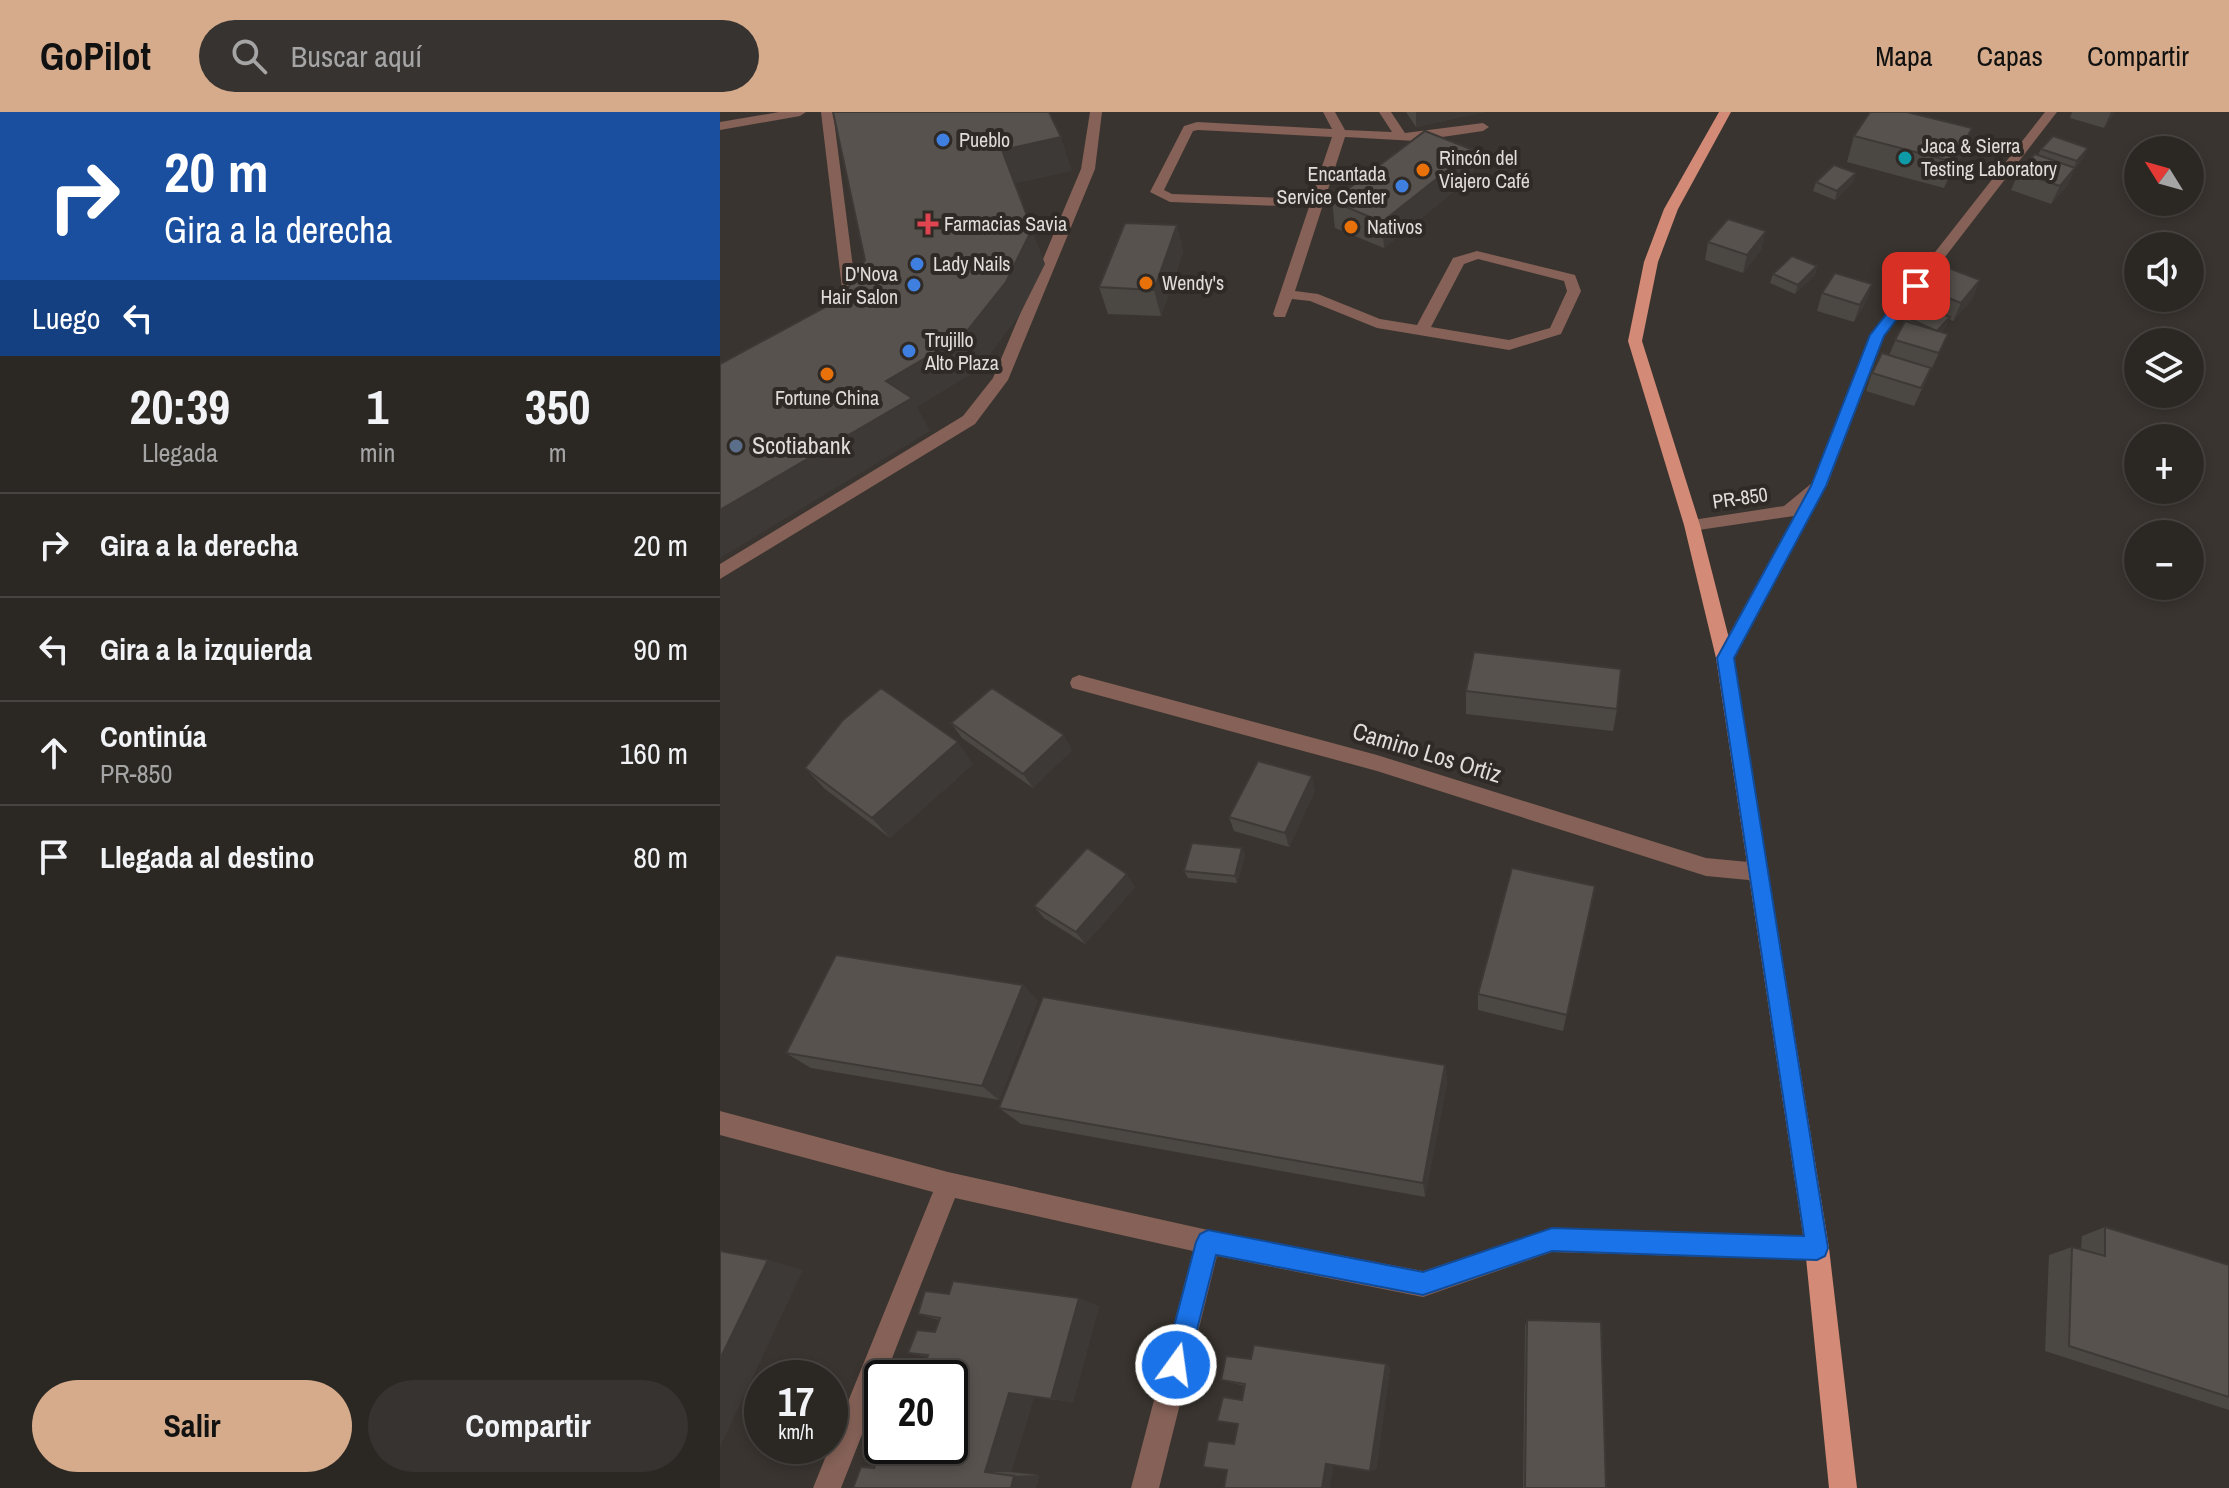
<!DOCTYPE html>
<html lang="es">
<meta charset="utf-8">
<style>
body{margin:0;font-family:"Archivo Narrow",sans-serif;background:#373330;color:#f1f3f6;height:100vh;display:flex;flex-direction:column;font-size:30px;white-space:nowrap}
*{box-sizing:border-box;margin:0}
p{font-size:26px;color:#a6a5a6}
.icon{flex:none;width:44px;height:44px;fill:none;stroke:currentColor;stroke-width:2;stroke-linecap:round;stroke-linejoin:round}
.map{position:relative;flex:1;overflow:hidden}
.side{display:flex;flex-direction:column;background:#2b2723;width:720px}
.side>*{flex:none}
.top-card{background:#1a4fa0;color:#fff;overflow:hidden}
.needle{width:52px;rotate:307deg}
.fabs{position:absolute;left:1404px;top:24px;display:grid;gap:16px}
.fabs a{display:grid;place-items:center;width:80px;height:80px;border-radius:50%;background:#2b2723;box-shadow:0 4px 12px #0003,0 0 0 2px #474441;font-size:40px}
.speed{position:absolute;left:24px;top:1248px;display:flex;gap:16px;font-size:40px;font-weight:700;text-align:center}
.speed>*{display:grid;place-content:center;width:104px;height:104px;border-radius:50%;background:#2b2723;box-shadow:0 4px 12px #0003,0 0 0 2px #474441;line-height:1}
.speed small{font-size:20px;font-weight:400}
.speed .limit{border:4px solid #111;border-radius:12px;background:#fff;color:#111}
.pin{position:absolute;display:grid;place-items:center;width:68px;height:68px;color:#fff;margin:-34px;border-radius:16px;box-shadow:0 4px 12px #0006}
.me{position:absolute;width:88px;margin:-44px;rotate:14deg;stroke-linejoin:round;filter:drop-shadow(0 0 6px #0008)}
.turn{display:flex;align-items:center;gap:28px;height:168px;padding:0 32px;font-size:36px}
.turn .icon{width:104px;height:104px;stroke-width:2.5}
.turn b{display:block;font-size:56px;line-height:68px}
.then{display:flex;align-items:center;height:76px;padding:0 32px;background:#0003;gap:16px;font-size:30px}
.eta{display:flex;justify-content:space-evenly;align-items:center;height:136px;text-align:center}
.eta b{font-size:48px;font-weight:800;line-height:56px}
.button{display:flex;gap:16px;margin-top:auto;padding:16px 32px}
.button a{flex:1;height:92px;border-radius:48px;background:#d6ab8b;color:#111;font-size:32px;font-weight:800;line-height:92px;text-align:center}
.button a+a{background:#373330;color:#f1f3f6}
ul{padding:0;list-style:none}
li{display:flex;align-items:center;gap:24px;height:104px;padding:0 32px;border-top:2px solid #474441}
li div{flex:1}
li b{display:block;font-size:30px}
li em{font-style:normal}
header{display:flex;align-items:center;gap:48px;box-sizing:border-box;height:112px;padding:0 40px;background:#d6ab8b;color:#111}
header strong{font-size:38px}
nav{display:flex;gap:44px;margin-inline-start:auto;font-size:28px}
.search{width:560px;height:72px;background:#373330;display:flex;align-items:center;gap:20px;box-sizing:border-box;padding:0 28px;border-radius:44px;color:#a6a5a6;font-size:30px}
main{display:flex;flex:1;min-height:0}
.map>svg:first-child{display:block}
</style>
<header>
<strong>GoPilot</strong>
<div class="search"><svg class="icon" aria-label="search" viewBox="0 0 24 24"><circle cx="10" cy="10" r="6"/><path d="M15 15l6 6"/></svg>Buscar aquí</div>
<nav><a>Mapa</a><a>Capas</a><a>Compartir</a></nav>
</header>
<main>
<section class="side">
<div class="top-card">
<div class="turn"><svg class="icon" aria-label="right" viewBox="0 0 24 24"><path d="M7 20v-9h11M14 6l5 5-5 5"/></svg><div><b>20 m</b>Gira a la derecha</div></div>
<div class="then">Luego<svg class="icon" aria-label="left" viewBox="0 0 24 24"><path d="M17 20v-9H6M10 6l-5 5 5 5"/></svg></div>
</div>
<div class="eta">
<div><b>20:39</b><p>Llegada</p></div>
<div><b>1</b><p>min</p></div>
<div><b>350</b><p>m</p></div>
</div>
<ul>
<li><svg class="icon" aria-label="right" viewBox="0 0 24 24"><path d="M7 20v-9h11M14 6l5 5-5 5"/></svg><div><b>Gira a la derecha</b></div><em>20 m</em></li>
<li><svg class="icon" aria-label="left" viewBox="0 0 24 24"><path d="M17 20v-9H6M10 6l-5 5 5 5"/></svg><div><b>Gira a la izquierda</b></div><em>90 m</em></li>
<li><svg class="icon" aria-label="ahead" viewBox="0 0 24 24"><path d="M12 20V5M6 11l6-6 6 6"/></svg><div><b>Continúa</b><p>PR-850</p></div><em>160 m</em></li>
<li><svg class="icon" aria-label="arrive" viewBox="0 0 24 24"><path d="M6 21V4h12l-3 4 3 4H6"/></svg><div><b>Llegada al destino</b></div><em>80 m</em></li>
</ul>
<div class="button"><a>Salir</a><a>Compartir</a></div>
</section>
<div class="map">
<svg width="1509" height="1376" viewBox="0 0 1509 1376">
<rect width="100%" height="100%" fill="#39342f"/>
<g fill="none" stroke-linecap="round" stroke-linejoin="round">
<path fill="#856157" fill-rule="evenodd" d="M 59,0 L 86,0 L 80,4 L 0,18 L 0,10 Z
M 101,0 L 113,0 L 139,202 L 132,207 L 125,202 Z
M 370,0 L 382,0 L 375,57 L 288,268 L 255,312 L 0,467 L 0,452 L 243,304 L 273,266 L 361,57 Z
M 603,0 L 615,0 L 625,18 L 672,20 L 659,0 L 671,0 L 685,21 L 763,11 L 769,15 L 763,19 L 695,29 L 625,25 L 575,179 L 598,182 L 660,207 L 697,213 L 733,146 L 757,139 L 855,163 L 861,179 L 841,222 L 789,238 L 657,216 L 590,189 L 572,187 L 565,205 L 555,205 L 553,202 L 589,95 L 450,90 L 430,80 L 464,14 L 477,10 L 612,17 ZM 478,18 L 612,25 L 591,87 L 452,82 L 444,78 L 473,19 ZM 758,147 L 844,169 L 847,179 L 830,216 L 789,228 L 711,215 L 744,152 Z
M 1325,0 L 1337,0 L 1164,224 L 1107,374 L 1097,384 L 1099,388 L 1012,551 L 998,551 L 996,546 L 1074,404 L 972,419 L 964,413 L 966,409 L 1064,394 L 1092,371 L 1150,223 Z
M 359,563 L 657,643 L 986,746 L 1039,751 L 1046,753 L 1049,760 L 1046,767 L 1039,769 L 986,764 L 657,659 L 352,576 L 350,571 L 352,566 Z
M 0,999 L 228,1060 L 488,1118 L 703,1159 L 832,1116 L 1097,1124 L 1106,1127 L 1109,1136 L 1106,1145 L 1097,1148 L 832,1140 L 703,1185 L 497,1144 L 439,1376 L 411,1376 L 473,1139 L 235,1086 L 121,1376 L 93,1376 L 213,1080 L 0,1023 Z"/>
<path fill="#d38a76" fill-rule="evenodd" d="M 999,0 L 1011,0 L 958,97 L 938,150 L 922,229 L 980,413 L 1014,546 L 1109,1136 L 1137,1376 L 1109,1376 L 1085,1136 L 996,546 L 964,413 L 908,229 L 924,150 L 944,97 Z"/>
</g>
<path fill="#4b4742" d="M 686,0 L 764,0 L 696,15 Z
M 1352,0 L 1395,0 L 1384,16 L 1350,6 Z
M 1134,24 L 1242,43 L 1224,76 L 1127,50 Z
M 1321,37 L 1364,45 L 1355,56 L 1347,74 L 1331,92 L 1291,78 L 1299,60 L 1318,43 Z
M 753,64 L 664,136 L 615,116 L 612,89 Z
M 1096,70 L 1133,70 L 1115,88 L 1093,79 Z
M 457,113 L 463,140 L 441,204 L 388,202 L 379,175 Z
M 988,130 L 1042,137 L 1023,161 L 985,148 Z
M 1097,154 L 1095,163 L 1075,182 L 1050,171 L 1053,162 Z
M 1152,172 L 1146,190 L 1134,210 L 1097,199 L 1102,181 Z
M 1206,177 L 1253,186 L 1233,209 L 1229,207 L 1226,214 L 1221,220 L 1228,222 L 1194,294 L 1146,279 L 1152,261 L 1169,243 L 1182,214 L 1185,205 L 1201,192 Z
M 746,579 L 897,597 L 893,619 L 746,602 Z
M 231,611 L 352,638 L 313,676 L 242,626 Z
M 253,652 L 170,726 L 105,677 L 85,656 Z
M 595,679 L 569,735 L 514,719 L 509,705 Z
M 522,736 L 525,743 L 517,771 L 468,766 L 464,759 Z
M 875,774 L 843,919 L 758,898 L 758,882 Z
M 415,775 L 365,832 L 324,806 L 314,794 Z
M 303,873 L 318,889 L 279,988 L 91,956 L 66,941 Z
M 725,953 L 727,971 L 705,1085 L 301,1012 L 279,996 Z
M 1385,1115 L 1509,1153 L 1509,1298 L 1325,1239 L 1329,1143 L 1352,1135 L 1361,1137 L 1362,1124 Z
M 379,1194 L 353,1290 L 314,1285 L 291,1360 L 319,1363 L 316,1376 L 133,1376 L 141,1355 L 155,1354 L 158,1346 L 153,1313 L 162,1314 L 162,1334 L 230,1334 L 202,1262 L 208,1245 L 188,1241 L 215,1220 L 219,1208 L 198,1202 Z
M 807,1208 L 886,1376 L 803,1376 L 805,1214 Z
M 531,1247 L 666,1252 L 670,1256 L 656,1358 L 614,1353 L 507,1358 L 488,1329 L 514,1332 L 525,1274 L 501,1268 Z"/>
<path fill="#3d3936" d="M 696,0 L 764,0 L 696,15 Z
M 1391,0 L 1395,0 L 1384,16 Z
M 1252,16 L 1242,43 L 1224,76 L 1234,50 Z
M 341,25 L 352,59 L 294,72 L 282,38 Z
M 1368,36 L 1364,45 L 1353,58 L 1357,49 Z
M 753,38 L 753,64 L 664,136 L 662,110 Z
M 1355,56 L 1347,74 L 1331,92 L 1340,74 Z
M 1136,61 L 1133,70 L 1115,88 L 1117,79 Z
M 457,113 L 463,140 L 441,204 L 434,178 Z
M 312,117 L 325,152 L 299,204 L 258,258 L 197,295 L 210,319 L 0,446 L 0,398 L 166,269 Z
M 1046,119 L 1042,137 L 1023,161 L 1027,143 Z
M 1097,154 L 1095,163 L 1075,182 L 1078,173 Z
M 1260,168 L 1253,186 L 1233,209 L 1241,191 Z
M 1152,172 L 1146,190 L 1134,210 L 1140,193 Z
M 1230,205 L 1226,214 L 1213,228 L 1217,219 Z
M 344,623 L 352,638 L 313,676 L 303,662 Z
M 238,630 L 253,652 L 170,726 L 152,706 Z
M 592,664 L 595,679 L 569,735 L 565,721 Z
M 522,736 L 525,743 L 517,771 L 515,764 Z
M 407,762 L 415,775 L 365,832 L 356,820 Z
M 303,873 L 318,889 L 279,988 L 262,974 Z
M 725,953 L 727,971 L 705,1085 L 703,1071 Z
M 48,1148 L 83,1158 L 0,1335 L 0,1247 Z
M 359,1186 L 379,1194 L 353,1290 L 331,1287 Z
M 666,1252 L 670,1256 L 656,1358 L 650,1359 Z
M 289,1281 L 314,1285 L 291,1360 L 265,1360 Z
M 606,1352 L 614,1352 L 610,1376 L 602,1376 Z
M 319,1363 L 316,1376 L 291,1376 L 294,1364 Z"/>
<path fill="#57524d" stroke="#3d3936" stroke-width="2" d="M 113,0 L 329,0 L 341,25 L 282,38 L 312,117 L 286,170 L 243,224 L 166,269 L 192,286 L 0,398 L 0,252 L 122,186 L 145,148 Z
M 1150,0 L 1187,0 L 1252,16 L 1234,50 L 1134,24 Z
M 705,19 L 753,38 L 662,110 L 612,89 Z
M 1333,24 L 1368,36 L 1357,49 L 1321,37 Z
M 1315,42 L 1355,56 L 1340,74 L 1299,60 Z
M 1114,53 L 1136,61 L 1117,79 L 1096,70 Z
M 1008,107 L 1046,119 L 1027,143 L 988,130 Z
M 405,111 L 457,113 L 434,178 L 379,175 Z
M 1072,144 L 1097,154 L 1078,173 L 1053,162 Z
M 1226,155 L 1260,168 L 1241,191 L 1206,177 Z
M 1115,161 L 1152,172 L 1140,193 L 1102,181 Z
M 1198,191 L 1230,205 L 1217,219 L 1185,205 Z
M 1185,209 L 1228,222 L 1219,241 L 1175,228 Z
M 1162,241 L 1211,256 L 1201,276 L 1152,261 Z
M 754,540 L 901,557 L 897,597 L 746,579 Z
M 161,576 L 238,630 L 152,706 L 85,656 L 123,608 Z
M 272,576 L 344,623 L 303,662 L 231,611 Z
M 538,649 L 592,664 L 565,721 L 509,705 Z
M 472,731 L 522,736 L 515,764 L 464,759 Z
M 367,736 L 407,762 L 356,820 L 314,794 Z
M 792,756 L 875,774 L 847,903 L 758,882 Z
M 116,843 L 303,873 L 262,974 L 66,941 Z
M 323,885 L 725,953 L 703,1071 L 279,996 Z
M 1385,1115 L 1509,1153 L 1509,1285 L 1349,1234 L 1352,1135 L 1385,1144 Z
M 0,1139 L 48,1148 L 0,1247 Z
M 233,1169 L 359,1186 L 331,1287 L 289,1281 L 265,1360 L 294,1364 L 291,1376 L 133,1376 L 141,1355 L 154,1356 L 158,1346 L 143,1344 L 153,1313 L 162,1314 L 162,1334 L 230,1334 L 230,1266 L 175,1266 L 178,1260 L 202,1262 L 208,1243 L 188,1241 L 197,1218 L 215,1220 L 220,1206 L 198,1202 L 205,1179 L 229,1182 Z
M 807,1208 L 881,1210 L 886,1376 L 805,1376 Z
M 534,1233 L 666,1252 L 650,1359 L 606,1352 L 602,1376 L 504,1376 L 507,1358 L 483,1355 L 488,1329 L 514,1332 L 518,1312 L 497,1309 L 503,1285 L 522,1288 L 525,1272 L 501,1268 L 506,1244 L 531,1247 Z"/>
<path fill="#1a73e8" stroke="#114b97" stroke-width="2" d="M 1191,171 L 1202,174 L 1164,224 L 1106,374 L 1014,546 L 1108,1136 L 1105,1144 L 1097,1148 L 832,1139 L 703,1183 L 496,1143 L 468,1253 L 465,1261 L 456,1265 L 448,1261 L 444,1253 L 476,1130 L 480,1122 L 488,1118 L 703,1160 L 832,1116 L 1084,1124 L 997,546 L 1091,374 L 1150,223 Z"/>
<g fill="#3f7fe0" stroke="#2f2a26" stroke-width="3">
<circle cx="223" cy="28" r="8"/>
<circle cx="682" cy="74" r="8"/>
<circle cx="197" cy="152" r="8"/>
<circle cx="194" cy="173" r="8"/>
<circle cx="189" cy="239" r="8"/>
</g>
<circle fill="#0f9aa8" stroke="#2f2a26" stroke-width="3" cx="1185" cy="46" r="8"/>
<g fill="#e8710a" stroke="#2f2a26" stroke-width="3">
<circle cx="703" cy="58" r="8"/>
<circle cx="631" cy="115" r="8"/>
<circle cx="426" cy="171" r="8"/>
<circle cx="107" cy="262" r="8"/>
</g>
<path fill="#e0444e" stroke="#2f2a26" stroke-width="3" d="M204 100h8v8h8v8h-8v8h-8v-8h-8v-8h8z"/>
<circle fill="#5c6f8a" stroke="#2f2a26" stroke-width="3" cx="16" cy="334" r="8"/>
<g text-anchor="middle" stroke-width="8" stroke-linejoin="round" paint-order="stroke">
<g font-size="20" fill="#dfdcd9" stroke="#2f2a26" text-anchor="start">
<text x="239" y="35">Pueblo</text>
<text x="1201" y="41">Jaca &amp; Sierra<tspan x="1201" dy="23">Testing Laboratory</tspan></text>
<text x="719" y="53">Rincón del<tspan x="719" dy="23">Viajero Café</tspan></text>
<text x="666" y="69" text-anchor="end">Encantada<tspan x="666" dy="23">Service Center</tspan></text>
<text x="224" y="119">Farmacias Savia</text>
<text x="647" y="122">Nativos</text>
<text x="213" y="159">Lady Nails</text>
<text x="178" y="169" text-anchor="end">D'Nova<tspan x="178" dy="23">Hair Salon</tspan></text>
<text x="442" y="178">Wendy's</text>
<text x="205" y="235">Trujillo<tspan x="205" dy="23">Alto Plaza</tspan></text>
<text x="107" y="293" text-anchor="middle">Fortune China</text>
</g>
<g font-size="20" fill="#dfdcd9" stroke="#2f2a26">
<text transform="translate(1020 386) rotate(-8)" y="7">PR-850</text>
</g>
<g font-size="24" fill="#dfdcd9" stroke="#2f2a26" text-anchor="start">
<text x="32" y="342">Scotiabank</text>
</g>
<g font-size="24" fill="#dfdcd9" stroke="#2f2a26">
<text transform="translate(707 641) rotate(17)" y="8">Camino Los Ortiz</text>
</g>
</g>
</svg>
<div class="fabs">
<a><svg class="needle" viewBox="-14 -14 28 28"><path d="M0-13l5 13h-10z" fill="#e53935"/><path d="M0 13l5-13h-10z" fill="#a6a5a6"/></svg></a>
<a><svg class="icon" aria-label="sound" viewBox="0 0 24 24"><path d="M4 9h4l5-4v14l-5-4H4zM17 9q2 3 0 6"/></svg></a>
<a><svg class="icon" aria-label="layers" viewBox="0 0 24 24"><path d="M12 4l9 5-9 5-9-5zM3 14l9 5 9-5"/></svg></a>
<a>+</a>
<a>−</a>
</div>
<div class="speed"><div>17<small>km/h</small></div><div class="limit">20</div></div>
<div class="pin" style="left:1196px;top:174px;background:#d93025"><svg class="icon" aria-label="arrive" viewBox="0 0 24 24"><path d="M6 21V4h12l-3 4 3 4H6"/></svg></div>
<svg class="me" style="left:456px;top:1253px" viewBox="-20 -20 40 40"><circle r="17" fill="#1a73e8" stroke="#fff" stroke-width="3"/><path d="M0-11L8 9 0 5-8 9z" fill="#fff"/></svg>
</div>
</main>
